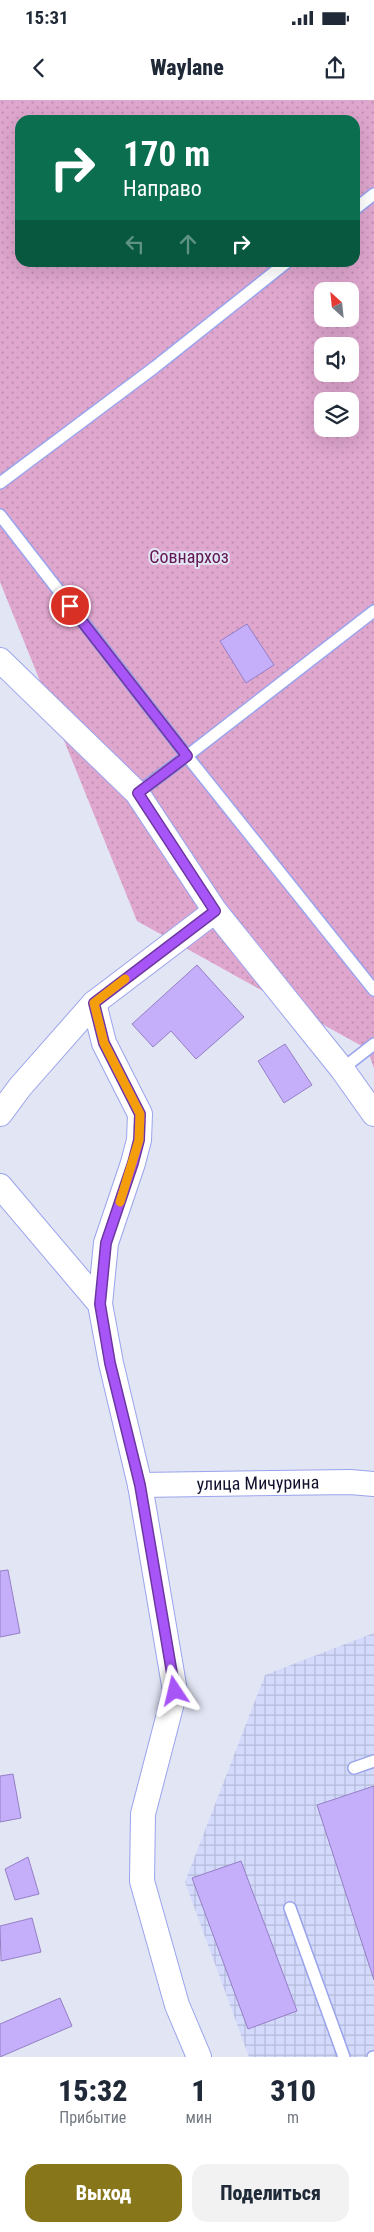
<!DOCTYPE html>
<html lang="ru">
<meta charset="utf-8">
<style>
body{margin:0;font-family:"Roboto Condensed",sans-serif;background:#f2f2f3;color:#1f2937;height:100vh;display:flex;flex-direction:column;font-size:19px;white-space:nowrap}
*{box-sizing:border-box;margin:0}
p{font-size:16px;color:#747a83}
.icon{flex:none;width:28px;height:28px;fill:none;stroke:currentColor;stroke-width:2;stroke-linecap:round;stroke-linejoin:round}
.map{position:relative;height:1957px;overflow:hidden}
.sheet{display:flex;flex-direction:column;background:#fff;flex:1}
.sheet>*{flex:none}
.banner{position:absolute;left:15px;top:15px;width:345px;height:152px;border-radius:15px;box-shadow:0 5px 20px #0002;background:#0b6e4f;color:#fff;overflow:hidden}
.needle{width:32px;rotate:333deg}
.controls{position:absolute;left:314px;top:182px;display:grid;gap:10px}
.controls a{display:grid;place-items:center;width:45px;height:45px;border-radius:10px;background:#fff;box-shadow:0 5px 20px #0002;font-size:25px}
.pin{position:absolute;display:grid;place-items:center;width:42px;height:42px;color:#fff;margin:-21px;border:2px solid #fff;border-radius:50%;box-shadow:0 1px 5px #0007}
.me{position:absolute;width:55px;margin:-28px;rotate:350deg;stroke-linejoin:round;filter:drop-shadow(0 0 4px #0008)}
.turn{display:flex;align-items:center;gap:18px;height:105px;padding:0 25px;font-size:22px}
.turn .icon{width:65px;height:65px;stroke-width:2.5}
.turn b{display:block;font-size:35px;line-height:42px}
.lanes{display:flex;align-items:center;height:48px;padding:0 25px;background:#0003;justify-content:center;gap:25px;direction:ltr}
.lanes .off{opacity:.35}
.eta{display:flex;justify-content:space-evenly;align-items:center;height:85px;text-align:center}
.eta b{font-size:30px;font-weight:800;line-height:35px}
.cta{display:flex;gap:10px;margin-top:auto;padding:10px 25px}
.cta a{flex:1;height:58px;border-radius:15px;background:#88771a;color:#fff;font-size:20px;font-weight:800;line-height:58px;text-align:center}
.cta a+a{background:#f2f2f3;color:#1f2937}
.status{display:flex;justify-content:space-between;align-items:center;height:35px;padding:0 25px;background:#fff;direction:ltr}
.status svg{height:14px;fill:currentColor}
header{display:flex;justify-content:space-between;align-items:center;height:65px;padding:0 25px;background:#fff;font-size:22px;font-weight:800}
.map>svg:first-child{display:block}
</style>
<div class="status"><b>15:31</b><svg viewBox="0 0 49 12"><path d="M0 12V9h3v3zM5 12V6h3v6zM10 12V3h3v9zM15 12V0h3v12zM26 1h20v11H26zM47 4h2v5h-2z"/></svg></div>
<header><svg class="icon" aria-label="back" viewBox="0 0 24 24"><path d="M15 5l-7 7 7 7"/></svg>Waylane<svg class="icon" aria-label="share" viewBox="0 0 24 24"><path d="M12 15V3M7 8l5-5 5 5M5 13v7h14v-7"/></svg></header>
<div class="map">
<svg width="374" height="1957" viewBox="0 0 374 1957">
<defs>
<pattern id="industrial-grid" width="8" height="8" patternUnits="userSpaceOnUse" patternTransform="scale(1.25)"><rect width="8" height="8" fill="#d4dafc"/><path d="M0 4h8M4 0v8" fill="none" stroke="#b5bad8"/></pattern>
<pattern id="garden-dots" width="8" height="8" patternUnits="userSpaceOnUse" patternTransform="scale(1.25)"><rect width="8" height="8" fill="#dfa6ce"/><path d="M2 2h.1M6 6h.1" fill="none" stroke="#be8eb1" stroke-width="1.8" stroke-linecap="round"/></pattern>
</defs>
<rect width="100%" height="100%" fill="#e2e5f4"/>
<path fill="url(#industrial-grid)" d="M 374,1533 L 374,1957 L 249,1957 L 185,1782 L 265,1575 Z"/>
<path fill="url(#garden-dots)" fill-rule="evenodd" d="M 0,0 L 374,0 L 374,968 L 367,949 L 137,821 L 0,482 ZM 20,20 L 355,20 L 355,162 L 20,162 ZM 322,191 L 350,191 L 350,219 L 322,219 ZM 322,246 L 350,246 L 350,274 L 322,274 ZM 322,301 L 350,301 L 350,329 L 322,329 Z"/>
<path fill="#c5affa" stroke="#957fc6" d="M 247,524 L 274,565 L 246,583 L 220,541 Z
M 197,865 L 244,917 L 196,959 L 171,931 L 153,947 L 132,924 Z
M 285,944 L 312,985 L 284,1003 L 258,961 Z
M 8,1470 L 20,1533 L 0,1537 L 0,1471 Z
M 13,1674 L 21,1718 L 0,1722 L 0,1676 Z
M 374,1686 L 374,1880 L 317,1705 Z
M 28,1757 L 39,1794 L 15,1800 L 5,1769 Z
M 241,1761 L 297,1911 L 248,1929 L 192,1778 Z
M 32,1818 L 41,1852 L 1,1861 L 0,1826 Z
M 60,1898 L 72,1926 L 0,1957 L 0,1924 Z"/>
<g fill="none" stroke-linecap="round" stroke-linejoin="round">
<defs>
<path id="lane" d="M 355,109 L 374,94
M 0,383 L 155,267 L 287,162
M 0,415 L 187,656 L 374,511
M 137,693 L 187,656 L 374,890
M 342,969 L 374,944
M 354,1668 L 374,1661
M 290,1808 L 344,1957
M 373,1957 L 374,1957"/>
<g id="street">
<path d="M 0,560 L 137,693 L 215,811 L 94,903 L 20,987 L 0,1014"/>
<path d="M 215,811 L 342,969 L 374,1014"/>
<path d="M 94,903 L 104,943 L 140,1014 L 139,1040 L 133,1063 L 106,1143 L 100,1204"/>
<path d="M 0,1086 L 100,1204 L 111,1263 L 140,1385 L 175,1591 L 143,1714 L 142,1781 L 177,1905 L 199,1957"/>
<path id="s1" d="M 140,1385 L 350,1382 L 374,1384"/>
</g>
</defs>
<use href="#lane" stroke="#9aa4ed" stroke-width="14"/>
<use href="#street" stroke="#9aa4ed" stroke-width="26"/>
<use href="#lane" stroke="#fff" stroke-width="11"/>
<use href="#street" stroke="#fff" stroke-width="24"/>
</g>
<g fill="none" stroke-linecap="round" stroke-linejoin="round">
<defs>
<path id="route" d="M 70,506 L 187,656 L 138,693 L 215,811 L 94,903 L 104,943 L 140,1014 L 139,1040 L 133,1063 L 106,1143 L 100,1204 L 110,1263 L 140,1385 L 175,1591"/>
</defs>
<use href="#route" stroke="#6d37a1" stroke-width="12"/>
<use href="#route" stroke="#a855f7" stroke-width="9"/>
<path stroke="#f59e0b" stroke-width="9" d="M 120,1102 L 139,1040 L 140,1014 L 104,943 L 94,903 L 125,879"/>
</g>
<g text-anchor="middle" stroke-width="4" stroke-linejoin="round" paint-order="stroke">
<g font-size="18" fill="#611551" stroke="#e2e5f4">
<text x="189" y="463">Совнархоз</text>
</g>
<g font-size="18" fill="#11132e" stroke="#e2e5f4">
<text dy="6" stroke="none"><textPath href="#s1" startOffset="118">улица Мичурина</textPath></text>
</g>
</g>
</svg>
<div class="controls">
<a><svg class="needle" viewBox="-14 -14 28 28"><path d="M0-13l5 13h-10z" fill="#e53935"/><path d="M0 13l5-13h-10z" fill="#747a83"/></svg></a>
<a><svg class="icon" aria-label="sound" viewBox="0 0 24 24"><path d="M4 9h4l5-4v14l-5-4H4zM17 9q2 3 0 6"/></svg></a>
<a><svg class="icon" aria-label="layers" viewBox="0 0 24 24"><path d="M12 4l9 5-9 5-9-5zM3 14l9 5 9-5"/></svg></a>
</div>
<div class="pin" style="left:70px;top:506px;background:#d93025"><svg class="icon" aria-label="arrive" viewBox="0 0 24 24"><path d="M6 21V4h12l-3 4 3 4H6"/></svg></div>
<svg class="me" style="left:175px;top:1591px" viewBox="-20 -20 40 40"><path d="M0-17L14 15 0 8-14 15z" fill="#a855f7" stroke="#fff" stroke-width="4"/></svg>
<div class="banner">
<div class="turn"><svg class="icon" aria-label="right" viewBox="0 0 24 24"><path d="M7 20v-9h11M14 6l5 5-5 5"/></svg><div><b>170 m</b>Направо</div></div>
<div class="lanes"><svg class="icon off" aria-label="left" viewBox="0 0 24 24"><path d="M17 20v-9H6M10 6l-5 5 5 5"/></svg><svg class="icon off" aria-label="ahead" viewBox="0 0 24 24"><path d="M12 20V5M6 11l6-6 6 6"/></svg><svg class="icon" aria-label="right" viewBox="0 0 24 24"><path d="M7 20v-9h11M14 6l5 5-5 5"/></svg></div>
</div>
</div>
<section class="sheet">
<div class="eta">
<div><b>15:32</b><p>Прибытие</p></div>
<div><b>1</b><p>мин</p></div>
<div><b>310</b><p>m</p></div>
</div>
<div class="cta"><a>Выход</a><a>Поделиться</a></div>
</section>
